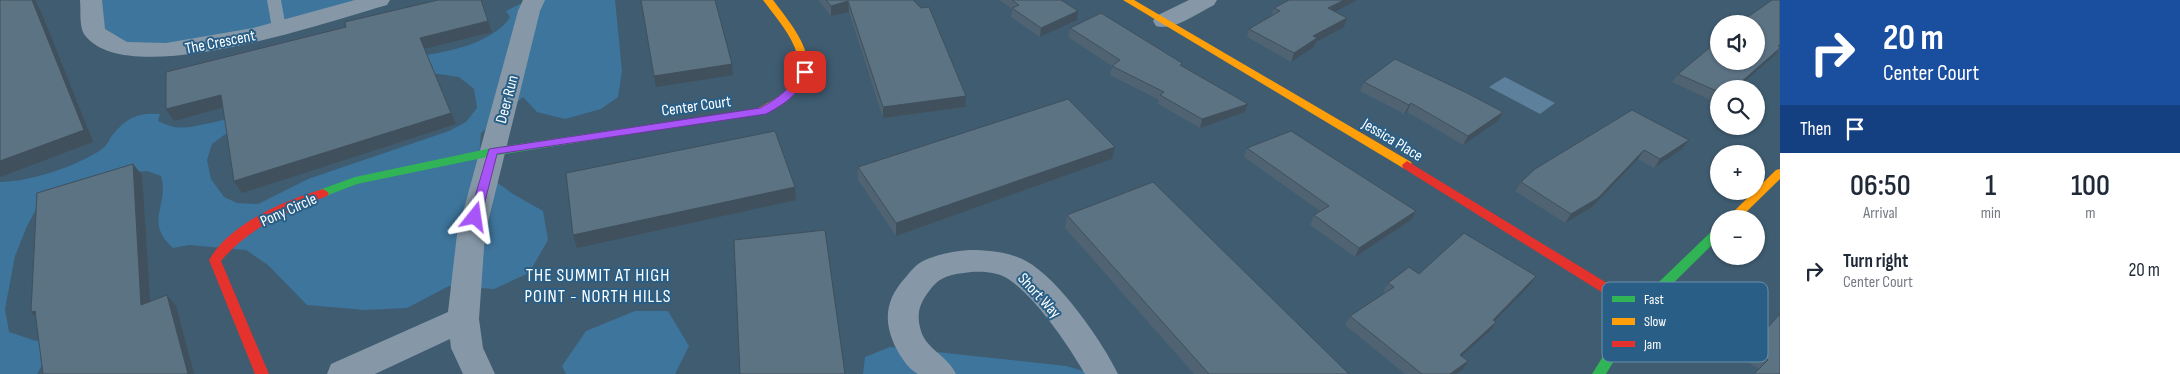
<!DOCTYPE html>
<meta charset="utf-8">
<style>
body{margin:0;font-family:"Sofia Sans Condensed",sans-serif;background:#f6f6f7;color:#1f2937;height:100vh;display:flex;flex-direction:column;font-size:19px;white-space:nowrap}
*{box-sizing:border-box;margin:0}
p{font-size:16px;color:#747a83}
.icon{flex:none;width:28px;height:28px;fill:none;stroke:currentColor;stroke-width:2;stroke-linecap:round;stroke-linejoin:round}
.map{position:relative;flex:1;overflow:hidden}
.panel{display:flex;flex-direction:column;background:#fff;width:400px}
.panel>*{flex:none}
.guide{background:#1a4fa0;color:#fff;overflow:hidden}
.buttons{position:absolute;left:1710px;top:15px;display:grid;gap:10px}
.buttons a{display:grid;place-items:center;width:55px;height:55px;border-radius:50%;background:#fff;box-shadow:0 1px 4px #0004;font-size:25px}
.pin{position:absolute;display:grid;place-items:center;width:42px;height:42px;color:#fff;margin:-21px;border-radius:10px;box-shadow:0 2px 8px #0006}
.me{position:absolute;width:55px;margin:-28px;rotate:15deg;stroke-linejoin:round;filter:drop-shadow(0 0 4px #0008)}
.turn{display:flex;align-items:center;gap:18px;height:105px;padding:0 20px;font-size:22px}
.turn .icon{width:65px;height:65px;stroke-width:2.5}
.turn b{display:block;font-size:35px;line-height:42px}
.then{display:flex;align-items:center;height:48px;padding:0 20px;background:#0003;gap:10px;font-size:19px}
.eta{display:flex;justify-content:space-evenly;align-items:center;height:85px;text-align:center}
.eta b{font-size:30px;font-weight:600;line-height:35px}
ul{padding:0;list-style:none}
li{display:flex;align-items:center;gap:15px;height:65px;padding:0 20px}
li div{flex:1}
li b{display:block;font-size:19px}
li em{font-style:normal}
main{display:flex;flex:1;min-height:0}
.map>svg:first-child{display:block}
</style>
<main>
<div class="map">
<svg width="1780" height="374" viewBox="0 0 1780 374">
<rect width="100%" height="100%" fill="#3f5c71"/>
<path fill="#3e759c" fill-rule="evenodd" d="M 91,0 L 379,0 L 182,49 L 106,42 Z
M 528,0 L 615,0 L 622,71 L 618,97 L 601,109 L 565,119 L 537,112 L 523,97 L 481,133 L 478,169 L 513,194 L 543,211 L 548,240 L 529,273 L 494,289 L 449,286 L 407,308 L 365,310 L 307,305 L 268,265 L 246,250 L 189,245 L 173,248 C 143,221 170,206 161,176 L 147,171 L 124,173 L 40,202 L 27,226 L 15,256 L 5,309 L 9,332 L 36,341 L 69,336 L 44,362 L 37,374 L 0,374 L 0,182 C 29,182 78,166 102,149 C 106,146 109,141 111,137 C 125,119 136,112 160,114 L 158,121 C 172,128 180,129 195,126 C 263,115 326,82 393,62 C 422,54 454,53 481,40 C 493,34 503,28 510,17 L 506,11 ZM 425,72 L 459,77 L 474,89 L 477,108 L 466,122 L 449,131 L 308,179 L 258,204 L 237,203 L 224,197 L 211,179 L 207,160 L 212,144 L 224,135 L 253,123 Z
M 635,311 L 668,311 L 689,346 L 675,374 L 566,374 L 562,366 L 586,331 Z
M 890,347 L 1066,366 L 1094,374 L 863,374 L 865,357 Z"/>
<path fill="#5d819c" d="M 1505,77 L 1555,103 L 1540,114 L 1489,87 Z"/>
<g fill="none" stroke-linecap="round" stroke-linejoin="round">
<path fill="#8698a7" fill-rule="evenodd" d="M 267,0 L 281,0 L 286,28 L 284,31 L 274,31 L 272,28 Z"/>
<path fill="#8698a7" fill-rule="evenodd" d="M 80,0 L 102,0 L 105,29 L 127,42 L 166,43 L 253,28 L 355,0 L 390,0 L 387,5 C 329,21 125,93 84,34 C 79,26 81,9 80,0 Z
M 523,0 L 545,0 L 540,11 L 485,234 L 479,319 L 483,348 L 495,374 L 463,374 L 451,348 L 450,339 L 375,374 L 327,374 L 331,364 L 448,312 L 457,234 L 518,11 Z
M 1189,0 L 1217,0 L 1214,5 C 1197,13 1175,31 1156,26 L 1153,21 L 1156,16 Z
M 970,250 C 989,250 1009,252 1026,261 C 1059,279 1102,341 1118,374 L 1085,374 C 1068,345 1034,294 1005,277 C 993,271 976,271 964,273 C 952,274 941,277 933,286 C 921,301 915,311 921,331 C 927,350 947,355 956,374 C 947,374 926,374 918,374 C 908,369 901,357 896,348 C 883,322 885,300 905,278 C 911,271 916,264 925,260 C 939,254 954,251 970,250 Z"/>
<path fill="#30b455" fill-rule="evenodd" d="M 761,108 L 765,109 L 766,111 L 765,113 L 492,156 L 357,184 L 323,197 L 317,193 L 319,190 L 355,177 L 492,148 Z
M 1719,227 L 1719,238 L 1643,313 L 1606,374 L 1592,374 L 1635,305 L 1715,228 Z"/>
<path fill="#ff9f0a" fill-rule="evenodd" d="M 763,0 L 773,0 C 793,27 827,64 794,94 C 785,102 773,111 761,114 L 757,113 L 756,111 L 757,109 C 769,102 784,95 793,84 C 812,56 779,22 763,0 Z
M 1123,0 L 1134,0 L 1411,162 L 1412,165 L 1407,169 L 1403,168 Z
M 1780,169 L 1780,179 L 1739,219 L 1726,219 L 1776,170 Z"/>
<path fill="#e5322d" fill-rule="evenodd" d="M 1407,161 L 1643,305 L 1645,309 L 1643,313 L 1639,314 L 1635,313 L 1403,168 L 1402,165 Z
M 323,189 L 329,193 L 327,196 C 287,212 249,227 221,261 L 269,374 L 255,374 L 209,260 C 229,224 285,200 323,189 Z"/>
</g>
<path fill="#4f6372" d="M 818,0 L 913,0 L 965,107 L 883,118 L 849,12 L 831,16 Z
M 999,0 L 1061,0 L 1077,20 L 1040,37 L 1011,17 L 1012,9 Z
M 1274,8 L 1335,12 L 1347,18 L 1344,27 L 1316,42 L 1314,47 L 1291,62 L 1247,37 L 1249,29 L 1271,16 Z
M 1070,28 L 1182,63 L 1181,66 L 1248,104 L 1245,112 L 1200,128 L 1158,104 L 1159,100 L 1110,75 L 1112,66 L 1068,37 Z
M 1780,48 L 1774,56 L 1736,89 L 1719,89 L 1719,104 L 1672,82 L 1678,74 Z
M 1364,82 L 1503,112 L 1498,121 L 1463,145 L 1407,112 L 1404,114 L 1360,91 Z
M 1689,140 L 1682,149 L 1654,168 L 1638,159 L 1592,207 L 1565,223 L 1515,191 L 1521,182 L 1535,169 Z
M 1115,147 L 1112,159 L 896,236 L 858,180 L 858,167 Z
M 1247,148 L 1411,220 L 1355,257 L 1310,225 L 1314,215 L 1320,211 L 1244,157 Z
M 1067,215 L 1349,374 L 1194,374 L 1065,228 Z
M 1419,274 L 1536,276 L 1530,285 L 1495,321 L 1496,322 L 1490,331 L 1462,356 L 1462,370 L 1456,374 L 1405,374 L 1345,325 L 1350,316 L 1385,293 L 1383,292 L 1388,283 Z
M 1779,315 L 1780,374 L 1759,369 L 1740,357 Z"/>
<path fill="#40505c" d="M 32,0 L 35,0 L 42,14 L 93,142 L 0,177 L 0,161 Z
M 1344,0 L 1357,0 L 1325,17 L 1328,8 Z
M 848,1 L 849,12 L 831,16 L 831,6 Z
M 1078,11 L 1077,20 L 1040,37 L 1041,28 Z
M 1347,18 L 1344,27 L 1316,42 L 1314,47 L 1291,62 L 1294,53 L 1313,36 Z
M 488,21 L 492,32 L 424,49 L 420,38 Z
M 1780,45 L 1780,48 L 1774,56 L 1736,89 L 1733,89 L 1772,55 Z
M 732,64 L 733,75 L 656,87 L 654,76 Z
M 221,95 L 228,106 L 174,121 L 166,109 Z
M 966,96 L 965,107 L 883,118 L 883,107 Z
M 1411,103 L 1407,112 L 1404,114 L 1409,105 Z
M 1248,104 L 1245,112 L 1200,128 L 1202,119 Z
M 1503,112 L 1498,121 L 1463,145 L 1468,136 Z
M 451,113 L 456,124 L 242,193 L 234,181 Z
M 1689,140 L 1682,149 L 1654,168 L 1660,159 Z
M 1115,147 L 1112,159 L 896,236 L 896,223 Z
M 1644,150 L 1638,159 L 1592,207 L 1565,223 L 1571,214 Z
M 133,164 L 142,175 L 151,316 L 141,305 Z
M 795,187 L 796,200 L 577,248 L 573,235 Z
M 1416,211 L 1411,220 L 1355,257 L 1359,248 Z
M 1536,276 L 1530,285 L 1487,329 L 1493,320 Z
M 167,295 L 176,306 L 194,374 L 188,374 Z
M 35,311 L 42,323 L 31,312 Z
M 1496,322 L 1490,331 L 1454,363 L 1460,355 Z
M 1468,361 L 1462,370 L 1456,374 L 1450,374 Z"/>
<path fill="#5c7384" stroke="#40505c" d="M 0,0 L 32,0 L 84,130 L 0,161 Z
M 438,0 L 481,0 L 488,21 L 420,38 L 451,113 L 234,181 L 221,95 L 166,109 L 166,72 L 346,27 L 345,22 Z
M 641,0 L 715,0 L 732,64 L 654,76 Z
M 826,0 L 913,0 L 921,8 L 929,7 L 966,96 L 883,107 L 848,1 L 831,6 Z
M 1012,0 L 1061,0 L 1078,11 L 1041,28 L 1012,8 L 1019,5 Z
M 1289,0 L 1344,0 L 1328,8 L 1347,18 L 1313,36 L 1317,38 L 1294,53 L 1249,29 L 1280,11 L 1274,8 Z
M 1772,0 L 1780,0 L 1780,45 L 1778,46 L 1780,47 L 1780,48 L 1733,89 L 1719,89 L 1719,92 L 1678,74 L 1719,40 L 1719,61 L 1756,61 L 1756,24 L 1738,24 Z
M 1101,13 L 1182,63 L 1180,65 L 1248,104 L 1202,119 L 1160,95 L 1164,92 L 1112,66 L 1120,60 L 1070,28 Z
M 1395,59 L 1467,93 L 1503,112 L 1468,136 L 1411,103 L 1409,105 L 1364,82 Z
M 1068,99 L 1115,147 L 896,223 L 858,167 Z
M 1632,110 L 1689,140 L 1660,159 L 1644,150 L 1598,198 L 1571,214 L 1521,182 L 1535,169 Z
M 775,131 L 795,187 L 573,235 L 566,173 Z
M 1291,131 L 1416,211 L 1359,248 L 1314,215 L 1329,206 L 1247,148 Z
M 133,164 L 141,305 L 167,295 L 188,374 L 43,374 L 35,311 L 31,312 L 37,193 Z
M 1153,182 L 1349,374 L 1209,374 L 1067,215 Z
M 825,230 L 845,374 L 740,374 L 734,240 Z
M 1464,233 L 1536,276 L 1493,320 L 1496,322 L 1460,355 L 1468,361 L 1450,374 L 1422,374 L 1350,316 L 1394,287 L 1388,283 L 1409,267 L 1419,274 Z
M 1779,315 L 1780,316 L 1780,374 L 1754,374 L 1768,360 L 1749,348 Z"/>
<path fill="#a855f7" stroke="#6d37a1" d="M 802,69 L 809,69 L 810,72 C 796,95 790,101 766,114 L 497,154 L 481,217 L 475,222 L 469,217 L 489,149 L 760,108 C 781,97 789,89 802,69 Z"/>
<g text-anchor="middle" stroke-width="4" stroke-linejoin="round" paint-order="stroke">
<g font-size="16" fill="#fff" stroke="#295f87">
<text transform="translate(220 41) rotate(-11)" y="6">The Crescent</text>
<text transform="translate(506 99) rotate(-75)" y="6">Deer Run</text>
<text transform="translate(696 105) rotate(-8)" y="6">Center Court</text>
<text transform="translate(1393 139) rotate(31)" y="6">Jessica Place</text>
<text transform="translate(288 209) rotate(-24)" y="6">Pony Circle</text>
<text transform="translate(1040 295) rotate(47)" y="6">Short Way</text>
</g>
<g font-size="18" letter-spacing="1" fill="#fff" stroke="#295f87">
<text x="598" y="281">THE SUMMIT AT HIGH<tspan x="598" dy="21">POINT - NORTH HILLS</tspan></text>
</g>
</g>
<rect x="1602" y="282" width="166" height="80" rx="8" fill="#295f87" stroke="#698fab" stroke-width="1"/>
<rect x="1612" y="296" width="23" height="6" fill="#30b455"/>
<rect x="1612" y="318" width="23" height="7" fill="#ff9f0a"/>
<rect x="1612" y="341" width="23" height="6" fill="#e5322d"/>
<g font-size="14" fill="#fff">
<text x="1644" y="304">Fast</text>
<text x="1644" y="326">Slow</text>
<text x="1644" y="349">Jam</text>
</g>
</svg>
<div class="buttons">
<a><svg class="icon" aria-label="sound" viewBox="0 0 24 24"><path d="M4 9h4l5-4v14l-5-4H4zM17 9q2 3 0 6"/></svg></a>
<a><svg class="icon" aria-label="search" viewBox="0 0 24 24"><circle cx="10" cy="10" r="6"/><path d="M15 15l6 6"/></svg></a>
<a>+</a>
<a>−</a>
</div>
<div class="pin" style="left:805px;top:72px;background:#d93025"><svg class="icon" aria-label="arrive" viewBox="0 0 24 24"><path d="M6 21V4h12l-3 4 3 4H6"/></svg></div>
<svg class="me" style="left:475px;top:217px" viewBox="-20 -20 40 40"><path d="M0-17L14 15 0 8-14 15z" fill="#a855f7" stroke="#fff" stroke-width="4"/></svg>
</div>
<section class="panel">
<div class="guide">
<div class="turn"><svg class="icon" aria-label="right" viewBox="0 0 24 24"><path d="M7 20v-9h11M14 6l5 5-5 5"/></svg><div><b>20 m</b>Center Court</div></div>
<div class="then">Then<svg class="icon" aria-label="arrive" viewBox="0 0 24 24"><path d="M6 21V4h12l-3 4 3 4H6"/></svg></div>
</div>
<div class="eta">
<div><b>06:50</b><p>Arrival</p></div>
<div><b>1</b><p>min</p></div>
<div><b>100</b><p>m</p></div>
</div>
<ul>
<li><svg class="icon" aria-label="right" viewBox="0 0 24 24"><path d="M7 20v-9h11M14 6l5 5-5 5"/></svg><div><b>Turn right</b><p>Center Court</p></div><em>20 m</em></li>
</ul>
</section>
</main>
